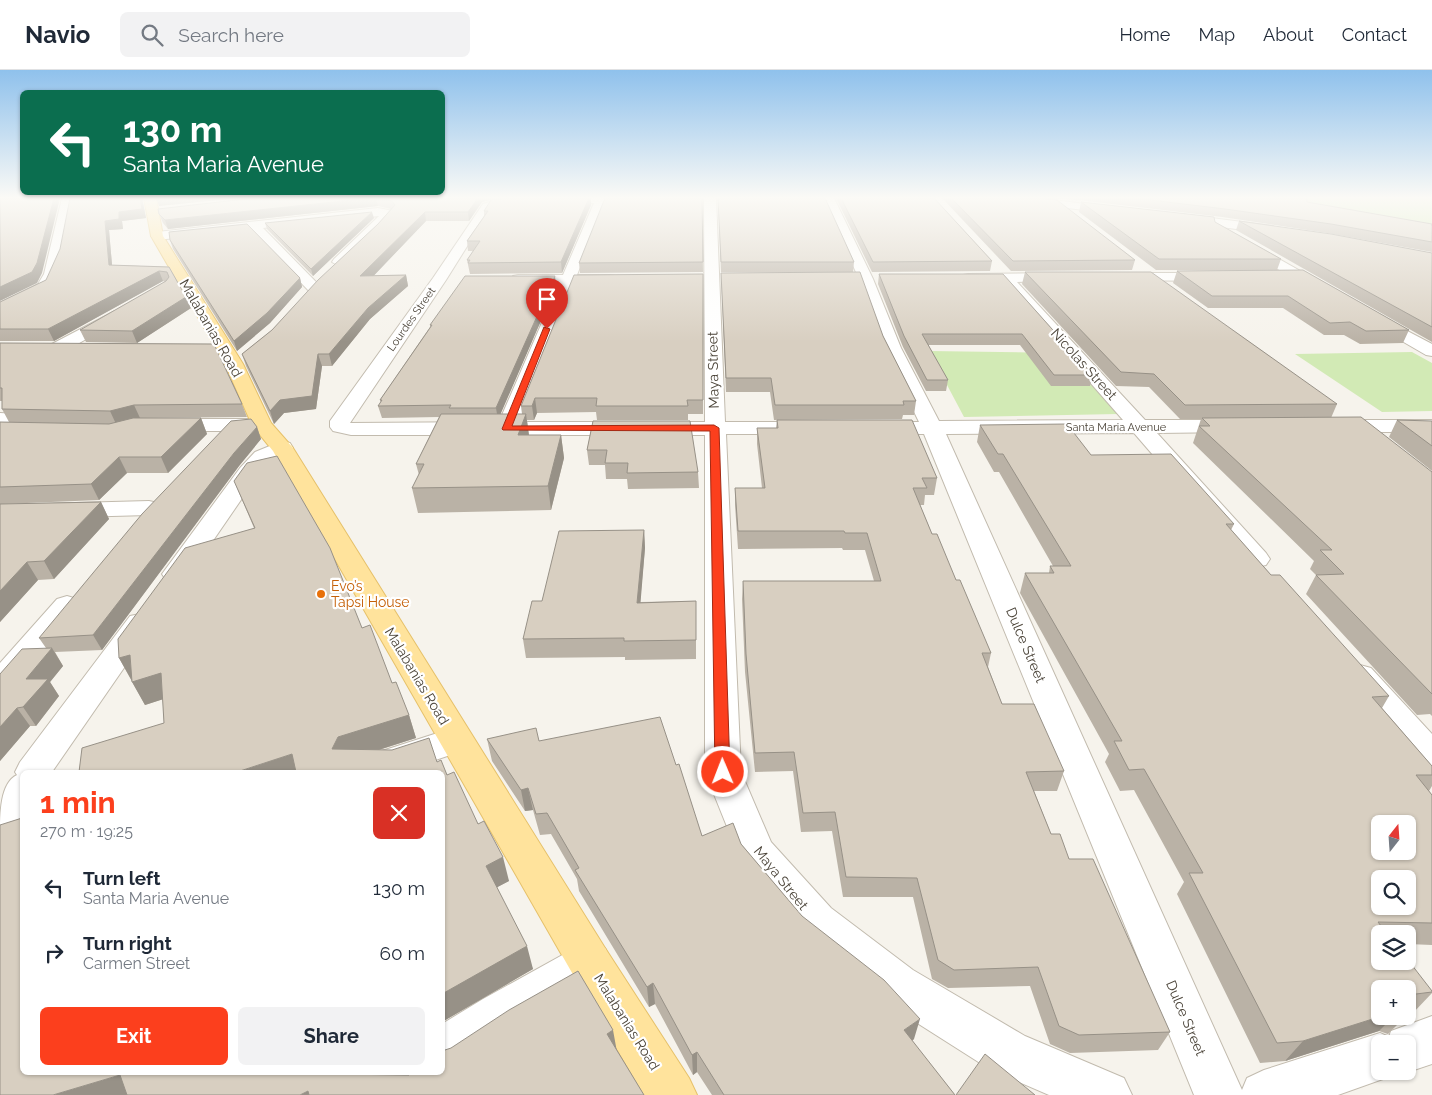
<!DOCTYPE html>
<meta charset="utf-8">
<style>
body{margin:0;font-family:Raleway,sans-serif;background:#f2f2f3;color:#1f2937;height:100vh;display:flex;flex-direction:column;font-size:19px;white-space:nowrap}
*{box-sizing:border-box;margin:0}
p{font-size:16px;color:#747a83}
.icon{flex:none;width:28px;height:28px;fill:none;stroke:currentColor;stroke-width:2;stroke-linecap:round;stroke-linejoin:round}
.map{position:relative;flex:1;overflow:hidden}
.sheet{position:absolute;left:20px;top:700px;width:425px;height:305px;display:flex;flex-direction:column;background:#fff;border-radius:8px;box-shadow:0 1px 4px #0004}
.sheet>*{flex:none}
.hud{position:absolute;left:20px;top:20px;width:425px;height:105px;border-radius:8px;box-shadow:0 1px 4px #0004;background:#0b6e4f;color:#fff;overflow:hidden}
.needle{width:32px;rotate:17deg}
.controls{position:absolute;left:1371px;top:745px;display:grid;gap:10px}
.controls a{display:grid;place-items:center;width:45px;height:45px;border-radius:8px;background:#fff;box-shadow:0 1px 4px #0004;font-size:25px}
.pin{position:absolute;display:grid;place-items:center;width:42px;height:42px;color:#fff;margin:-51px -21px;border-radius:50% 50% 50% 0;rotate:-45deg;box-shadow:0 0 5px #0007}
.pin .icon{rotate:45deg}
.me{position:absolute;width:55px;margin:-28px;rotate:359deg;stroke-linejoin:round;filter:drop-shadow(0 0 4px #0008)}
.turn{display:flex;align-items:center;gap:18px;height:105px;padding:0 20px;font-size:22px}
.turn .icon{width:65px;height:65px;stroke-width:2.5}
.turn b{display:block;font-size:35px;line-height:42px}
.round{display:grid;place-items:center;flex:none;width:52px;height:52px;border-radius:8px;background:#f2f2f3}
.head{display:flex;align-items:center;justify-content:space-between;height:85px;padding:0 20px}
h1{font-size:30px;font-weight:700;line-height:38px;color:#fc3f1d}
.cta{display:flex;gap:10px;margin-top:auto;padding:10px 20px}
.cta a{flex:1;height:58px;border-radius:8px;background:#fc3f1d;color:#fff;font-size:20px;font-weight:700;line-height:58px;text-align:center}
.cta a+a{background:#f2f2f3;color:#1f2937}
ul{padding:0;list-style:none}
li{display:flex;align-items:center;gap:15px;height:65px;padding:0 20px}
li div{flex:1}
li b{display:block;font-size:19px}
li em{font-style:normal}
header{display:flex;align-items:center;gap:30px;box-sizing:border-box;height:70px;padding:0 25px;background:#fff;border-bottom:1px solid #e0e1e3}
header strong{font-size:24px}
nav{display:flex;gap:28px;margin-inline-start:auto;font-size:18px}
.search{width:350px;height:45px;background:#f2f2f3;display:flex;align-items:center;gap:12px;box-sizing:border-box;padding:0 18px;border-radius:8px;color:#747a83;font-size:19px}
.map>svg:first-child{display:block}
</style>
<header>
<strong>Navio</strong>
<div class="search"><svg class="icon" aria-label="search" viewBox="0 0 24 24"><circle cx="10" cy="10" r="6"/><path d="M15 15l6 6"/></svg>Search here</div>
<nav><a>Home</a><a>Map</a><a>About</a><a>Contact</a></nav>
</header>
<div class="map">
<svg width="1432" height="1025" viewBox="0 0 1432 1025">
<rect width="100%" height="100%" fill="#f6f3ec"/>
<path fill="#d2eab5" d="M 1188,128 L 1432,128 L 1432,158 Z
M 929,281 L 1062,283 L 1118,344 L 964,347 Z
M 1412,282 L 1432,293 L 1432,341 L 1382,342 L 1295,284 Z"/>
<g fill="none" stroke-linecap="round" stroke-linejoin="round">
<defs>
<path id="minor" d="M 62,128 L 74,128 C 68,156 65,197 49,220 L 0,244 L 0,233 L 38,214 L 44,204 Z
M 537,128 L 639,128 L 634,131 L 605,132 L 577,205 L 610,205 L 615,206 L 617,209 L 615,212 L 610,213 L 574,213 L 520,352 L 705,352 L 704,128 L 716,128 L 725,352 L 813,352 L 820,354 L 823,358 L 820,362 L 813,364 L 726,364 L 741,702 L 771,772 L 831,838 L 913,900 L 1025,966 L 1124,1008 L 1132,1025 L 1049,1025 L 991,1000 L 881,930 L 801,866 L 742,794 L 705,702 L 705,365 L 351,365 L 333,361 L 330,357 L 330,351 L 433,208 L 483,134 L 496,130 ZM 594,133 L 563,205 L 518,205 L 513,206 L 511,209 L 513,212 L 518,213 L 559,213 L 499,352 L 350,353 L 446,210 L 491,138 L 497,136 Z
M 823,128 L 834,128 L 873,209 L 901,278 L 939,351 L 1123,350 L 1002,212 L 968,212 L 963,211 L 961,208 L 963,205 L 968,204 L 1060,203 L 1065,204 L 1067,207 L 1065,210 L 1017,212 L 1145,350 L 1236,350 L 1243,352 L 1246,356 L 1243,360 L 1236,362 L 1157,363 L 1266,483 L 1270,489 L 1266,495 L 1257,497 L 1248,495 L 1134,363 L 946,364 L 1242,1020 L 1247,1008 L 1264,1000 L 1380,963 L 1389,967 L 1391,961 L 1432,946 L 1432,994 L 1408,1002 L 1408,974 L 1380,974 L 1380,1001 L 1398,1001 L 1397,1004 L 1338,1025 L 1194,1025 L 924,364 L 879,364 L 872,362 L 869,358 L 872,354 L 879,352 L 919,352 L 883,278 L 859,209 Z
M 1004,128 L 1038,128 L 1117,138 L 1123,141 L 1117,144 L 1009,131 Z
M 378,138 L 393,141 L 395,143 L 344,195 L 339,196 L 332,192 L 334,189 L 379,146 L 263,158 L 318,214 L 320,217 L 318,220 L 308,220 L 250,160 L 157,170 L 151,166 L 157,162 Z
M 1180,144 L 1273,156 L 1279,160 L 1273,164 L 1176,151 L 1174,148 Z
M 1247,171 L 1327,216 L 1329,219 L 1327,222 L 1317,222 L 1242,178 L 1240,175 Z
M 1120,203 L 1212,203 L 1217,204 L 1219,207 L 1217,210 L 1212,211 L 1115,210 L 1113,207 L 1115,204 Z
M 115,241 L 121,243 L 123,246 L 121,249 L 62,283 L 56,284 L 50,283 L 47,279 L 50,275 Z
M 1375,244 L 1432,274 L 1432,286 L 1426,285 L 1369,252 L 1367,249 L 1369,246 Z
M 0,343 L 51,346 L 54,350 L 51,354 L 44,356 L 0,355 Z
M 166,349 L 262,349 L 269,351 L 272,355 L 269,359 L 262,361 L 166,361 L 159,359 L 156,355 L 159,351 Z
M 1334,350 L 1432,350 L 1432,362 L 1334,362 L 1327,360 L 1324,356 L 1327,352 Z
M 282,371 L 290,373 L 293,378 L 290,383 L 271,392 L 256,408 L 186,510 L 176,512 L 166,510 L 162,504 L 240,398 L 255,382 Z
M 149,431 L 158,433 L 161,438 L 158,443 L 149,445 L 0,449 L 0,435 Z
M 67,526 L 77,529 L 81,535 L 77,541 L 11,622 L 0,625 L 0,593 L 57,529 Z
M 140,544 L 150,546 L 155,553 L 52,702 L 22,702 C 22,730 31,754 0,764 C 0,744 0,713 17,705 L 15,702 L 20,692 L 130,546 Z
M 1360,595 L 1371,598 L 1432,664 L 1432,700 L 1420,696 L 1349,614 L 1344,606 L 1349,598 Z
M 456,657 L 468,661 L 473,670 L 468,679 L 400,702 L 343,702 L 348,692 Z
M 590,872 L 605,878 L 612,893 L 605,908 L 515,961 L 459,998 L 442,1005 L 437,1002 L 442,1002 L 442,954 L 483,929 L 575,878 Z
M 365,1002 L 434,1002 L 427,1019 L 418,1025 L 350,1025 L 358,1008 Z"/>
<path id="major" d="M 144,128 L 156,128 L 163,166 L 243,294 L 271,353 L 293,378 L 605,878 L 689,1008 L 697,1025 L 644,1025 L 575,908 L 273,381 L 252,355 L 225,294 L 151,166 Z"/>
</defs>
<use href="#minor" stroke="#c2bbae" stroke-width="2"/>
<use href="#major" stroke="#e6c16a" stroke-width="2"/>
<use href="#minor" fill="#fff" fill-rule="evenodd"/>
<use href="#major" fill="#ffe39c" fill-rule="evenodd"/>
</g>
<path fill="#bab2a6" d="M 142,128 L 146,148 L 122,151 L 123,159 L 109,160 L 112,195 L 169,197 L 191,238 L 137,273 L 86,272 L 80,260 L 165,212 L 163,211 L 54,271 L 0,271 L 0,232 L 46,210 Z
M 254,128 L 496,128 L 482,132 L 469,151 L 426,151 L 373,206 L 406,205 L 408,216 L 370,249 L 332,296 L 322,296 L 316,339 L 284,343 L 274,354 L 246,296 L 242,284 L 272,260 L 378,154 L 391,139 L 378,136 L 168,159 L 163,153 L 159,144 Z
M 702,128 L 703,202 L 580,203 L 579,193 Z
M 718,128 L 854,192 L 853,202 L 721,202 Z
M 836,128 L 934,128 L 992,191 L 990,201 L 872,202 Z
M 942,128 L 1307,128 L 1307,132 L 1432,154 L 1432,182 L 1327,163 L 1222,147 L 1078,130 L 1043,128 L 1135,190 L 1132,200 L 1011,201 Z
M 1081,132 L 1215,152 L 1281,189 L 1277,200 L 1156,200 L 1079,142 Z
M 591,135 L 562,203 L 470,204 L 467,190 L 473,181 L 468,181 L 467,171 L 484,146 L 484,141 Z
M 374,148 L 313,206 L 267,159 L 265,153 Z
M 1239,151 L 1432,183 L 1432,272 L 1236,160 Z
M 170,170 L 300,208 L 302,217 L 270,253 L 237,281 L 173,179 Z
M 1303,200 L 1409,260 L 1403,273 L 1360,274 L 1344,265 L 1324,265 L 1283,238 L 1208,238 L 1173,213 L 1177,201 Z
M 1025,202 L 1337,334 L 1331,348 L 1432,402 L 1432,646 L 1430,644 L 1417,645 L 1306,524 L 1316,505 L 1310,499 L 1314,491 L 1193,373 L 1201,349 L 1180,349 L 1149,317 L 1116,316 L 1022,214 Z
M 721,203 L 883,266 L 916,331 L 914,345 L 903,345 L 902,349 L 774,350 L 770,322 L 726,322 Z
M 703,204 L 703,344 L 688,344 L 688,350 L 597,350 L 596,342 L 537,343 L 534,350 L 527,350 L 529,365 L 561,365 L 564,388 L 551,440 L 418,443 L 412,418 L 419,405 L 416,394 L 439,347 L 382,348 L 378,336 L 381,333 L 380,330 L 430,257 L 430,255 L 556,216 L 500,344 L 522,344 L 521,336 Z
M 879,204 L 1003,204 L 1093,305 L 1090,316 L 1051,316 L 1020,275 L 928,275 L 948,310 L 946,321 L 926,321 L 903,277 L 878,214 Z
M 0,273 L 242,334 L 247,347 L 139,348 L 201,348 L 207,364 L 168,403 L 127,403 L 99,430 L 3,434 L 101,432 L 109,449 L 54,509 L 38,510 L 0,552 L 0,352 L 9,352 L 2,339 L 2,331 L 0,331 Z
M 777,350 L 937,408 L 934,425 L 925,425 L 924,435 L 920,435 L 932,464 L 956,510 L 991,583 L 988,597 L 1002,634 L 1064,701 L 1057,721 L 1034,721 L 1051,764 L 1069,789 L 1170,962 L 1158,980 L 1070,983 L 1050,974 L 1030,916 L 948,918 L 932,909 L 913,827 L 843,827 L 832,761 L 801,762 L 793,701 L 755,702 L 745,602 L 742,529 L 743,511 L 874,511 L 865,480 L 843,480 L 842,478 L 738,479 L 735,435 L 735,418 L 762,418 L 757,374 L 757,358 L 776,358 Z
M 1397,350 L 1432,351 L 1432,401 L 1389,367 Z
M 593,351 L 698,402 L 699,418 L 628,419 L 627,409 L 606,409 L 605,395 L 589,395 L 587,380 Z
M 980,355 L 1091,385 L 1234,454 L 1231,460 L 1271,505 L 1389,626 L 1382,638 L 1432,696 L 1432,716 L 1429,721 L 1432,725 L 1432,875 L 1408,874 L 1408,864 L 1380,864 L 1432,921 L 1432,923 L 1413,943 L 1409,943 L 1408,944 L 1408,919 L 1380,946 L 1406,946 L 1388,964 L 1379,961 L 1285,991 L 1260,993 L 1177,824 L 1184,812 L 1134,720 L 1120,721 L 1105,692 L 1109,684 L 1020,523 L 1025,503 L 1049,503 L 1050,496 L 1053,496 L 999,402 L 994,402 L 977,372 Z
M 257,357 L 261,369 L 239,396 L 102,580 L 55,582 L 63,596 L 50,612 L 59,626 L 36,656 L 30,656 L 0,691 L 0,604 L 46,578 L 39,568 Z
M 234,411 L 362,558 L 392,613 L 409,645 L 416,668 L 379,680 L 437,692 L 447,705 L 478,754 L 509,811 L 497,817 L 533,899 L 442,952 L 442,702 L 164,653 L 163,629 L 145,635 L 119,588 L 254,458 Z
M 644,460 L 645,478 L 640,532 L 696,531 L 696,589 L 625,590 L 625,587 L 526,588 L 523,569 L 542,531 Z
M 487,669 L 539,671 L 676,695 L 702,766 L 741,774 L 802,846 L 914,969 L 912,971 L 955,1025 L 712,1025 L 697,1002 L 693,1005 L 655,934 L 649,937 L 579,821 L 577,809 L 551,764 L 540,765 L 533,740 L 525,741 L 492,691 Z
M 1391,967 L 1412,967 L 1404,974 L 1384,974 Z"/>
<path fill="#979187" d="M 54,128 L 60,128 L 42,203 L 37,213 L 0,231 L 0,217 Z
M 140,128 L 142,128 L 146,148 L 122,151 L 123,159 L 109,160 L 113,206 L 109,195 L 105,151 Z
M 156,128 L 239,128 L 159,136 Z
M 371,128 L 376,128 L 378,136 L 168,159 L 165,150 Z
M 478,128 L 496,128 L 482,132 L 469,151 L 468,142 Z
M 589,128 L 591,128 L 591,135 L 562,203 L 561,192 Z
M 372,142 L 374,148 L 313,206 L 311,199 Z
M 425,142 L 426,151 L 363,217 L 360,206 Z
M 159,201 L 163,211 L 54,271 L 48,259 Z
M 406,205 L 408,216 L 370,249 L 332,296 L 329,284 L 368,238 Z
M 555,206 L 556,216 L 498,350 L 496,338 Z
M 300,208 L 302,217 L 270,253 L 237,281 L 234,271 Z
M 186,227 L 191,238 L 137,273 L 132,261 Z
M 318,284 L 322,296 L 316,339 L 284,343 L 274,354 L 270,341 Z
M 535,328 L 537,343 L 534,350 L 532,336 Z
M 134,335 L 140,348 L 116,354 L 110,341 Z
M 526,344 L 529,366 L 518,365 Z
M 201,348 L 207,364 L 168,403 L 161,387 Z
M 257,357 L 261,369 L 239,396 L 102,580 L 93,565 L 234,383 Z
M 561,365 L 564,388 L 551,440 L 548,416 Z
M 119,387 L 127,403 L 99,430 L 91,414 Z
M 101,432 L 109,449 L 54,509 L 44,491 Z
M 644,460 L 645,478 L 639,551 L 637,533 Z
M 27,492 L 38,510 L 0,552 L 0,521 Z
M 52,578 L 63,596 L 50,612 L 59,626 L 36,656 L 23,637 L 26,609 Z
M 130,585 L 132,611 L 119,588 Z
M 161,603 L 173,626 L 145,635 L 132,612 Z
M 17,638 L 30,656 L 0,691 L 0,657 Z
M 409,645 L 416,668 L 347,690 L 332,679 L 338,667 Z
M 292,684 L 300,702 L 237,702 Z
M 528,718 L 533,740 L 525,741 L 521,720 Z
M 503,787 L 509,811 L 492,820 L 486,796 Z
M 527,876 L 533,899 L 442,952 L 442,924 Z
M 653,913 L 655,934 L 649,937 L 647,917 Z
M 1382,946 L 1394,946 L 1379,961 L 1285,991 L 1303,971 Z
M 920,949 L 914,969 L 898,981 L 904,960 Z
M 613,960 L 617,982 L 607,964 Z
M 697,982 L 697,1002 L 693,1005 L 692,985 Z
M 336,1002 L 362,1002 L 356,1007 L 335,1004 Z
M 120,1005 L 138,1025 L 53,1025 Z
M 308,1021 L 310,1025 L 300,1025 Z"/>
<path fill="#d8cfc1" stroke="#979187" fill-rule="evenodd" d="M 0,128 L 54,128 L 37,193 L 32,202 L 0,217 Z
M 70,128 L 140,128 L 142,139 L 119,142 L 119,149 L 105,151 L 109,195 L 169,197 L 186,227 L 132,261 L 80,260 L 166,211 L 169,207 L 167,202 L 159,201 L 48,259 L 0,259 L 0,232 L 46,210 L 60,179 Z
M 254,128 L 371,128 L 165,150 L 159,144 L 158,139 Z
M 379,128 L 478,128 L 468,142 L 425,142 L 360,206 L 406,205 L 368,238 L 329,284 L 318,284 L 312,326 L 280,330 L 270,341 L 242,284 L 272,260 L 318,210 L 378,154 L 395,135 L 392,131 Z
M 514,128 L 589,128 L 561,192 L 468,193 L 470,190 L 467,190 L 480,171 L 467,171 L 488,141 L 484,141 L 491,130 L 496,129 Z
M 605,128 L 702,128 L 703,192 L 579,193 Z
M 718,128 L 825,128 L 854,192 L 721,192 Z
M 841,128 L 934,128 L 992,191 L 873,192 Z
M 951,128 L 1041,128 L 1057,130 L 1135,190 L 1013,191 Z
M 1134,128 L 1307,128 L 1307,132 L 1432,154 L 1431,155 L 1432,155 L 1432,172 L 1331,154 L 1225,139 Z
M 1081,132 L 1214,147 L 1215,152 L 1281,189 L 1159,189 Z
M 372,142 L 311,199 L 265,153 Z
M 1239,151 L 1331,164 L 1432,183 L 1432,257 Z
M 247,154 L 300,208 L 267,243 L 234,271 L 170,170 L 169,162 Z
M 1303,200 L 1409,260 L 1366,261 L 1350,252 L 1330,253 L 1288,226 L 1212,226 L 1177,201 Z
M 860,202 L 883,266 L 916,331 L 903,331 L 904,335 L 775,335 L 771,308 L 726,308 L 721,203 Z
M 1025,202 L 1151,202 L 1337,334 L 1185,335 L 1154,304 L 1121,302 Z
M 703,204 L 703,330 L 687,330 L 688,336 L 596,336 L 597,328 L 535,328 L 532,336 L 521,336 L 574,205 Z
M 879,204 L 1003,204 L 1093,305 L 1054,305 L 1022,264 L 922,264 L 948,310 L 927,310 L 904,266 Z
M 465,206 L 555,206 L 496,338 L 449,338 L 451,335 L 378,336 L 382,330 L 380,330 L 432,255 L 430,255 Z
M 0,273 L 214,274 L 242,334 L 134,335 L 110,341 L 2,339 L 2,318 L 0,318 Z
M 441,344 L 526,344 L 518,365 L 561,365 L 548,416 L 412,418 L 424,394 L 416,394 Z
M 1361,347 L 1432,402 L 1432,624 L 1316,505 L 1344,504 L 1320,480 L 1332,480 L 1199,356 L 1210,356 L 1202,348 Z
M 133,348 L 201,348 L 161,387 L 119,387 L 91,414 L 0,417 L 0,352 L 109,354 Z
M 251,349 L 257,357 L 234,383 L 93,565 L 39,568 L 142,444 L 231,351 Z
M 777,350 L 912,350 L 937,408 L 922,408 L 927,418 L 913,418 L 932,464 L 937,464 L 956,510 L 960,510 L 991,583 L 982,583 L 1002,634 L 1034,634 L 1064,701 L 1026,702 L 1051,764 L 1060,764 L 1069,789 L 1093,789 L 1170,962 L 1079,965 L 1059,956 L 1038,897 L 954,900 L 938,890 L 917,808 L 846,807 L 835,742 L 803,743 L 794,682 L 755,683 L 746,584 L 743,511 L 881,511 L 867,463 L 845,463 L 844,461 L 738,461 L 735,418 L 765,418 L 757,358 L 778,358 Z
M 1397,350 L 1432,351 L 1432,376 Z
M 593,351 L 690,351 L 698,402 L 627,403 L 628,393 L 605,393 L 607,380 L 587,380 Z
M 1067,354 L 1091,385 L 1171,384 L 1234,454 L 1226,454 L 1271,505 L 1280,505 L 1389,626 L 1372,627 L 1432,696 L 1432,705 L 1416,705 L 1432,725 L 1432,853 L 1378,852 L 1387,864 L 1380,864 L 1380,891 L 1408,891 L 1408,890 L 1432,921 L 1432,922 L 1408,925 L 1408,919 L 1380,919 L 1380,946 L 1382,946 L 1303,971 L 1277,973 L 1189,803 L 1203,803 L 1144,699 L 1129,700 L 1114,671 L 1122,671 L 1025,503 L 1054,503 L 1050,496 L 1071,496 L 1003,384 L 998,384 L 980,355 ZM 1380,754 L 1408,754 L 1408,781 L 1380,781 ZM 1380,809 L 1408,809 L 1408,836 L 1380,836 Z
M 277,386 L 330,478 L 362,558 L 370,555 L 392,613 L 396,612 L 409,645 L 338,667 L 332,679 L 392,680 L 429,668 L 437,692 L 441,690 L 447,705 L 454,702 L 478,754 L 484,751 L 503,787 L 486,796 L 527,876 L 442,924 L 442,702 L 296,702 L 292,684 L 237,702 L 79,702 L 82,678 L 164,653 L 161,603 L 132,612 L 130,585 L 119,588 L 118,569 L 185,478 L 255,458 L 234,411 L 247,393 Z
M 101,432 L 44,491 L 27,492 L 0,521 L 0,434 Z
M 644,460 L 637,533 L 696,531 L 696,570 L 624,571 L 624,568 L 523,569 L 532,531 L 542,531 L 559,461 Z
M 52,578 L 26,609 L 48,609 L 23,637 L 17,638 L 0,657 L 0,604 L 22,579 Z
M 660,647 L 676,695 L 679,694 L 702,766 L 733,753 L 741,774 L 802,846 L 884,910 L 920,949 L 904,960 L 955,1025 L 724,1025 L 697,982 L 692,985 L 653,913 L 647,917 L 575,800 L 579,798 L 547,743 L 536,744 L 528,718 L 521,720 L 487,669 L 536,658 L 539,671 Z
M 22,748 L 22,1002 L 336,1002 L 335,1004 L 409,1005 L 412,1002 L 442,1002 L 442,981 L 451,978 L 509,940 L 578,901 L 613,960 L 607,964 L 644,1025 L 309,1025 L 308,1021 L 300,1025 L 127,1025 L 120,1005 L 53,1025 L 0,1025 L 0,755 Z
M 1408,929 L 1414,938 L 1409,940 L 1408,944 Z
M 1391,967 L 1412,967 L 1391,969 Z
M 985,984 L 1035,1025 L 956,1025 Z"/>
<linearGradient id="sky" x2="0" y2="1"><stop stop-color="#8fc1ec"/><stop offset="0.47" stop-color="#fbfaf6"/><stop offset="1" stop-color="#fbfaf6" stop-opacity="0"/></linearGradient>
<rect width="1432" height="272" fill="url(#sky)"/>
<path fill="#fc3f1d" stroke="#a42913" d="M 544,257 L 550,259 L 512,356 L 714,355 L 719,358 L 730,702 L 728,706 L 723,707 L 718,706 L 715,702 L 710,361 L 503,360 L 502,359 Z"/>
<circle fill="#e8710a" stroke="#fff" stroke-width="2" cx="321" cy="524" r="5"/>
<g text-anchor="middle" stroke-width="4.5" stroke-linejoin="round" paint-order="stroke">
<g font-size="11" fill="#4b4439" stroke="#fff">
<text transform="translate(411 249) rotate(-55)" y="4">Lourdes Street</text>
<text x="1116" y="361">Santa Maria Avenue</text>
</g>
<g font-size="14" fill="#4b4439" stroke="#fff">
<text transform="translate(211 258) rotate(60)" y="5">Malabanias Road</text>
<text transform="translate(1084 294) rotate(48)" y="5">Nicolas Street</text>
<text transform="translate(713 300) rotate(-91)" y="5">Maya Street</text>
<text transform="translate(1026 575) rotate(67)" y="5">Dulce Street</text>
<text transform="translate(417 606) rotate(59)" y="5">Malabanias Road</text>
<text transform="translate(781 808) rotate(51)" y="5">Maya Street</text>
<text transform="translate(1186 948) rotate(67)" y="5">Dulce Street</text>
<text transform="translate(627 952) rotate(58)" y="5">Malabanias Road</text>
</g>
<g font-size="14" fill="#c56008" stroke="#fff" text-anchor="start">
<text x="331" y="521">Evo’s<tspan x="331" dy="16">Tapsi House</tspan></text>
</g>
</g>
</svg>
<div class="controls">
<a><svg class="needle" viewBox="-14 -14 28 28"><path d="M0-13l5 13h-10z" fill="#e53935"/><path d="M0 13l5-13h-10z" fill="#747a83"/></svg></a>
<a><svg class="icon" aria-label="search" viewBox="0 0 24 24"><circle cx="10" cy="10" r="6"/><path d="M15 15l6 6"/></svg></a>
<a><svg class="icon" aria-label="layers" viewBox="0 0 24 24"><path d="M12 4l9 5-9 5-9-5zM3 14l9 5 9-5"/></svg></a>
<a>+</a>
<a>−</a>
</div>
<div class="pin" style="left:547px;top:259px;background:#d93025"><svg class="icon" aria-label="arrive" viewBox="0 0 24 24"><path d="M6 21V4h12l-3 4 3 4H6"/></svg></div>
<svg class="me" style="left:723px;top:702px" viewBox="-20 -20 40 40"><circle r="17" fill="#fc3f1d" stroke="#fff" stroke-width="3"/><path d="M0-11L8 9 0 5-8 9z" fill="#fff"/></svg>
<div class="hud">
<div class="turn"><svg class="icon" aria-label="left" viewBox="0 0 24 24"><path d="M17 20v-9H6M10 6l-5 5 5 5"/></svg><div><b>130 m</b>Santa Maria Avenue</div></div>
</div>
<section class="sheet">
<div class="head"><div><h1>1 min</h1><p>270 m · 19:25</p></div><a class="round" style="background:#d93025;color:#fff"><svg class="icon" aria-label="close" viewBox="0 0 24 24"><path d="M6 6l12 12M18 6L6 18"/></svg></a></div>
<ul>
<li><svg class="icon" aria-label="left" viewBox="0 0 24 24"><path d="M17 20v-9H6M10 6l-5 5 5 5"/></svg><div><b>Turn left</b><p>Santa Maria Avenue</p></div><em>130 m</em></li>
<li><svg class="icon" aria-label="right" viewBox="0 0 24 24"><path d="M7 20v-9h11M14 6l5 5-5 5"/></svg><div><b>Turn right</b><p>Carmen Street</p></div><em>60 m</em></li>
</ul>
<div class="cta"><a>Exit</a><a>Share</a></div>
</section>
</div>
